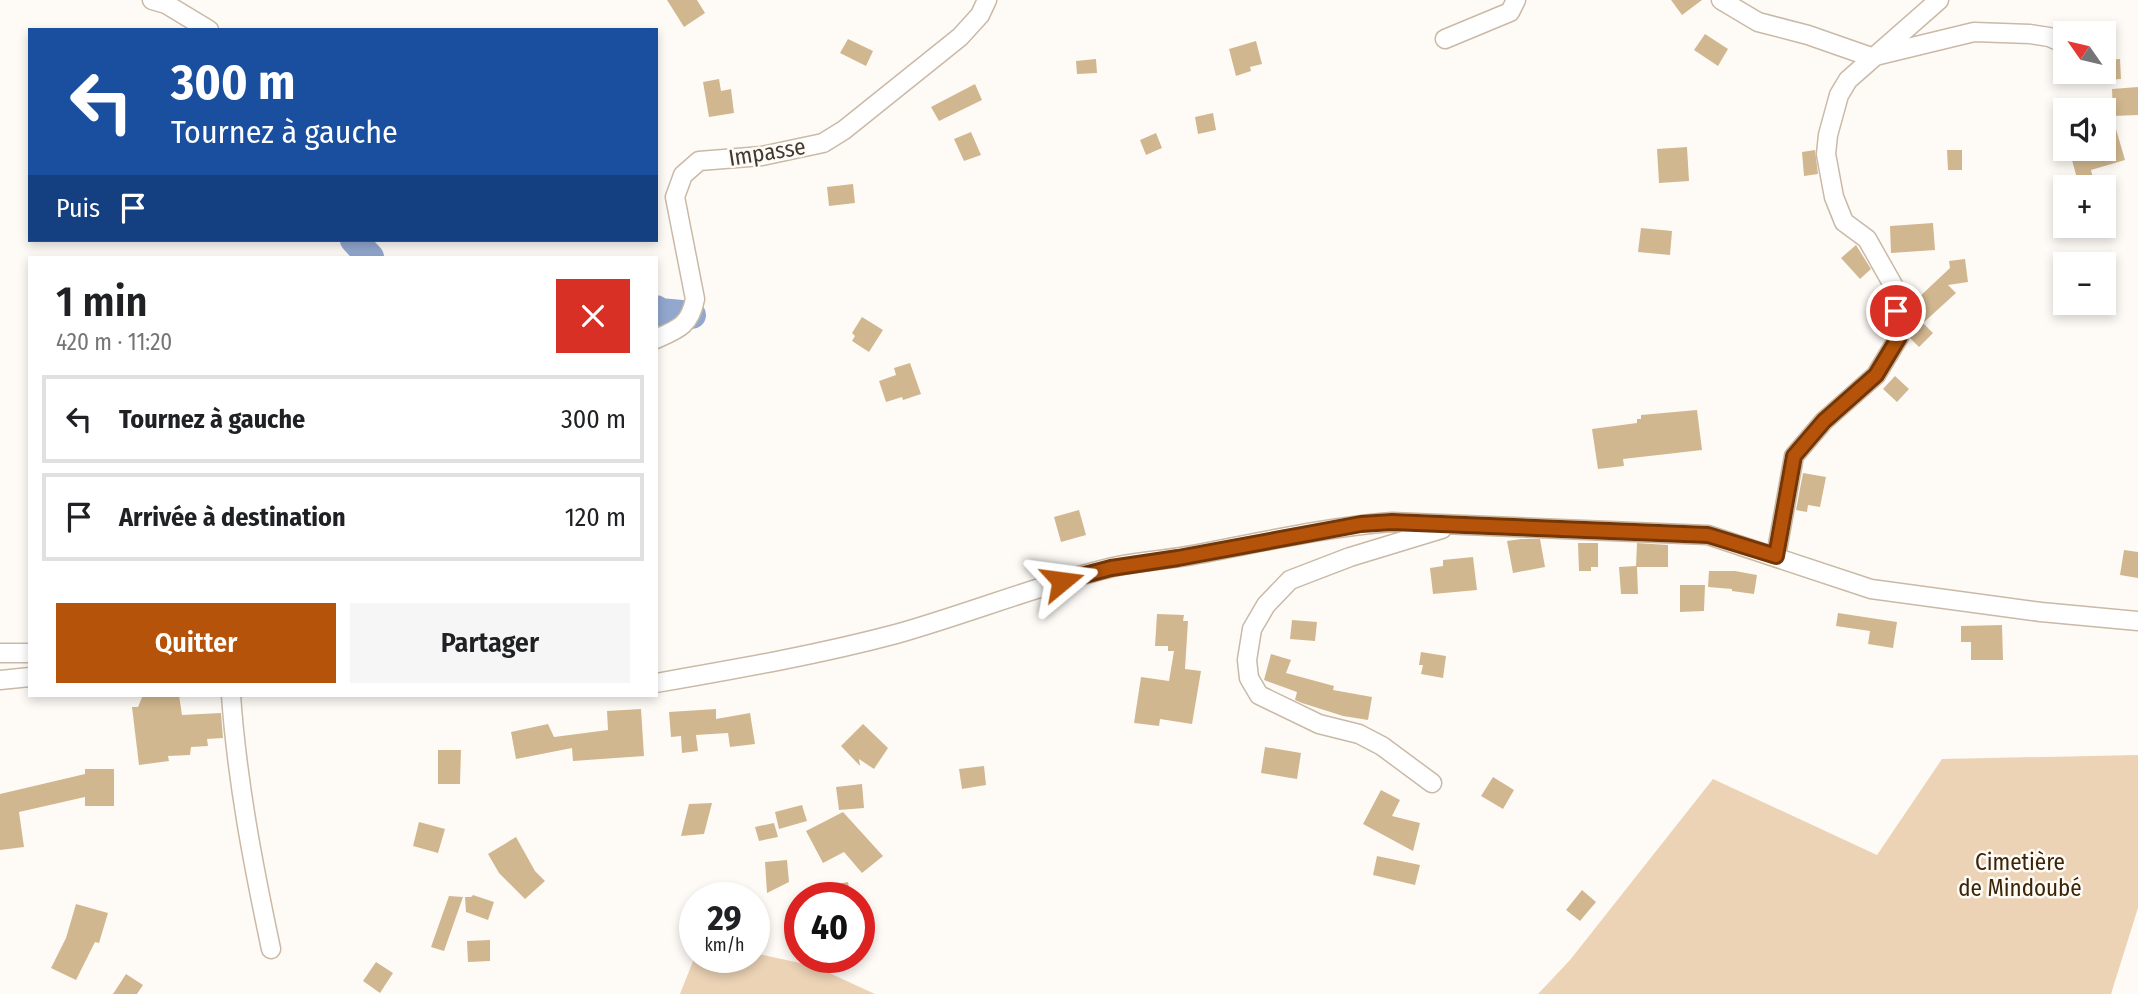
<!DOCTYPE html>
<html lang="fr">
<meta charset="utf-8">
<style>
body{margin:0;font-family:"Fira Sans Condensed",sans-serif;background:#f6f6f6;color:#202124;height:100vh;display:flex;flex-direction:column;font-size:26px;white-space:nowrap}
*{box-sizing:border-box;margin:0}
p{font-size:23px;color:#757577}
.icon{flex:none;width:38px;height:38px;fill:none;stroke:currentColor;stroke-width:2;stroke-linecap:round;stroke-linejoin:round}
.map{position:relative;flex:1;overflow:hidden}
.details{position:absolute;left:28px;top:256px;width:630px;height:441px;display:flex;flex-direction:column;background:#fff;border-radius:0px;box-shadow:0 4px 10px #0003}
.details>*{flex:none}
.guide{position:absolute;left:28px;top:28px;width:630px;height:214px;border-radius:0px;box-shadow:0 4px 10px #0003;background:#1a4fa0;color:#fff;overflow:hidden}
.needle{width:46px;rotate:304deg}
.tools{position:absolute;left:2053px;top:21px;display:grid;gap:14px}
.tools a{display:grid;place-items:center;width:63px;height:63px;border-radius:0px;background:#fff;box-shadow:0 4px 10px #0003;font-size:35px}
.speed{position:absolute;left:679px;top:882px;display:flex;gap:14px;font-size:35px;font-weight:700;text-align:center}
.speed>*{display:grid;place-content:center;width:91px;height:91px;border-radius:50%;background:#fff;box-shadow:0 4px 10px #0003;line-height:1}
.speed small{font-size:18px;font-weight:400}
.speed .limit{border:10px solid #d22;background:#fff;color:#111}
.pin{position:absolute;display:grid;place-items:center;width:60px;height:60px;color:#fff;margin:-30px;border:4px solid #fff;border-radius:50%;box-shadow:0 2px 7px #0007}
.me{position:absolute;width:77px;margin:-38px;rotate:74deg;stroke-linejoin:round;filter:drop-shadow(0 0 5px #0008)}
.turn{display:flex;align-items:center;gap:24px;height:147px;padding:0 28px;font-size:32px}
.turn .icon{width:91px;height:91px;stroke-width:2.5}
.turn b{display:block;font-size:49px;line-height:60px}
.then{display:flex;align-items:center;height:66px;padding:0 28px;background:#0003;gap:14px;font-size:26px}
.round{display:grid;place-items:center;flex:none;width:74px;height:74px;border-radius:0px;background:#f6f6f6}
.head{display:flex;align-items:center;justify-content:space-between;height:119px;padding:0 28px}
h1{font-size:42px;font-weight:600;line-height:52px}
.cta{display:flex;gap:14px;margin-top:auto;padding:14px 28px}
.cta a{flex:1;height:80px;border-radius:0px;background:#b45309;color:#fff;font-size:28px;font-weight:600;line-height:80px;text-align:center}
.cta a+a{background:#f6f6f6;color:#202124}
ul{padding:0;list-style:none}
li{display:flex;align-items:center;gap:21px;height:88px;margin:0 14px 10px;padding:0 14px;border:4px solid #e0e0e0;border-radius:0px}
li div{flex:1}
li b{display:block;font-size:26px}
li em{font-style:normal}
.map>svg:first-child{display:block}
</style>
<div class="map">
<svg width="2138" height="994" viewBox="0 0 2138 994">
<rect width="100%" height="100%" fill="#fefbf7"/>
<path fill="#ecd3b6" d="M 2138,755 L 2138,908 L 2111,994 L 1538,994 L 1570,960 L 1713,779 L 1877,855 L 1942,759 Z
M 754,953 L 814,966 L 875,994 L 680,994 L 695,956 L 754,957 Z"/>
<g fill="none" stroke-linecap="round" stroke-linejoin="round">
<path stroke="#92a7ce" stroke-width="28" d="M 354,240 L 370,257
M 656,309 L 660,312 L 692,315"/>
</g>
<path fill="#d1b78f" d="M 667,0 L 697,0 L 705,13 L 684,27 Z
M 1671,0 L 1702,0 L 1682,15 Z
M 1705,34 L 1728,49 L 1718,66 L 1694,50 Z
M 848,39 L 873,51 L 866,66 L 840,53 Z
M 1256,41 L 1262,64 L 1250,67 L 1251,71 L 1236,76 L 1229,49 Z
M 1096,59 L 1097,73 L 1077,74 L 1076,61 Z
M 2120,59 L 2121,79 L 2104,80 L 2104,60 Z
M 719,79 L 721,91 L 731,89 L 734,113 L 709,117 L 703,82 Z
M 975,84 L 982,100 L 939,121 L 931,107 Z
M 2138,87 L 2138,115 L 2113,116 L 2112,89 Z
M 1213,113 L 1216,130 L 1198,134 L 1195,117 Z
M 2116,129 L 2125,160 L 2091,170 L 2093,178 L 2078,182 L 2069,149 L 2104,149 L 2104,133 Z
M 971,132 L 981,155 L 964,161 L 954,139 Z
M 1156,133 L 1162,148 L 1146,155 L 1140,140 Z
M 1687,147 L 1689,181 L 1659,183 L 1657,149 Z
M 1815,150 L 1818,174 L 1804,176 L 1802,152 Z
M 1947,150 L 1962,150 L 1962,170 L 1948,170 Z
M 853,184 L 855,203 L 829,206 L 827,187 Z
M 1933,223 L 1935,250 L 1891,253 L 1890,226 Z
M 1641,228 L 1672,231 L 1670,255 L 1638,252 Z
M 1856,245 L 1871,269 L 1860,279 L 1841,258 Z
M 1965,259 L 1968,282 L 1948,285 L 1956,293 L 1923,323 L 1933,333 L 1919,347 L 1910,338 L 1910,330 L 1914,326 L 1908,320 L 1907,304 L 1915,296 L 1917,299 L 1950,268 L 1949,261 Z
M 862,317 L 883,330 L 869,352 L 852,341 L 855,336 L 852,333 Z
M 910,363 L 921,394 L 903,400 L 902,397 L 886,402 L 879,381 L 896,375 L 894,368 Z
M 1895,376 L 1909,389 L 1897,402 L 1883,389 Z
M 1697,410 L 1702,450 L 1623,459 L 1624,466 L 1598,469 L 1592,429 L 1637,423 L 1637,419 L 1641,419 L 1641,415 Z
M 1803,473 L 1826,477 L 1820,507 L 1808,505 L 1807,512 L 1796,510 Z
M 1079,510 L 1086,535 L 1061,542 L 1054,517 Z
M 1521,539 L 1540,539 L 1545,567 L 1513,573 L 1507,541 Z
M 1578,543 L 1598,543 L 1598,567 L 1591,567 L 1591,571 L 1579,571 Z
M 1637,543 L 1668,545 L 1668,567 L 1637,567 L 1638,594 L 1621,594 L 1619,567 L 1636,566 Z
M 2124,550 L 2138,552 L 2138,578 L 2120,575 Z
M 1473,557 L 1477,590 L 1433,594 L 1430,568 L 1443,566 L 1443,560 Z
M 1709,571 L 1735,571 L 1757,575 L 1754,594 L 1732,591 L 1732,589 L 1708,587 Z
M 1680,585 L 1705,585 L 1704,611 L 1680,612 Z
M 1838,613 L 1897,622 L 1893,648 L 1868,644 L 1870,631 L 1836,626 Z
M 1157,614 L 1184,615 L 1183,621 L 1188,621 L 1185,669 L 1201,671 L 1192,724 L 1160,719 L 1159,726 L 1134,723 L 1141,677 L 1169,681 L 1174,651 L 1168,651 L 1168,646 L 1155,646 Z
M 1292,620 L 1317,622 L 1315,641 L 1290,639 Z
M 2002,625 L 2003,660 L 1971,660 L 1971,642 L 1961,642 L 1961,626 Z
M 1421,652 L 1446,656 L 1443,678 L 1421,674 L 1423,665 L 1419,665 Z
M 1271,654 L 1291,660 L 1286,673 L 1334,686 L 1333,690 L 1372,697 L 1368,720 L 1343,716 L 1302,703 L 1295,700 L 1297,692 L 1264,680 Z
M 143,695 L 179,695 L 182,715 L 221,713 L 223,738 L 207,739 L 208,746 L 191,747 L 190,755 L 168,756 L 169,761 L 139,765 L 132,707 L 138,707 Z
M 641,709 L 644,756 L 573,761 L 572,748 L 516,759 L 511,732 L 548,724 L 554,737 L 608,730 L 607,711 Z
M 716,709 L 716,719 L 750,713 L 755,744 L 730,747 L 728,733 L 696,735 L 698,751 L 682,753 L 681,736 L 671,737 L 669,712 Z
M 863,724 L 888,748 L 874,769 L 859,759 L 860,766 L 841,746 Z
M 1265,747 L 1301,753 L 1297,779 L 1261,773 Z
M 438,750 L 461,750 L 460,784 L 438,784 Z
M 984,766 L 986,785 L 962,789 L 959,769 Z
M 85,769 L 114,769 L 114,806 L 85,806 L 85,797 L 19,812 L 24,847 L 0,850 L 0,794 L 85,774 Z
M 1493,777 L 1514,790 L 1503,809 L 1481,796 Z
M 862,784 L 864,808 L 839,810 L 836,787 Z
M 1381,790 L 1400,800 L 1392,816 L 1420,823 L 1413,851 L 1363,824 Z
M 712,803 L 704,834 L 681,836 L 689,804 Z
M 802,805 L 807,821 L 779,829 L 775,812 Z
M 843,812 L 883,856 L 862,873 L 844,852 L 823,863 L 806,831 Z
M 419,822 L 445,829 L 438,853 L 413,846 Z
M 774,823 L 778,837 L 759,841 L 755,827 Z
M 516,837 L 535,871 L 545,881 L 525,899 L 499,873 L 488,854 Z
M 1377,856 L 1420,865 L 1415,885 L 1373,875 Z
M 787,860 L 789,882 L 767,893 L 765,862 Z
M 848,882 L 851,898 L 829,898 L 827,886 Z
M 1582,890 L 1596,902 L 1580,921 L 1566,910 Z
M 473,895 L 494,902 L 488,920 L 466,912 L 465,897 L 471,897 Z
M 449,896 L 463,897 L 444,951 L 431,947 Z
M 76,904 L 108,913 L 99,943 L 95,942 L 76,980 L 51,968 L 66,938 Z
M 490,940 L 490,961 L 468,962 L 467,941 Z
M 376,962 L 393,973 L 380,993 L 363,981 Z
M 126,974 L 143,985 L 137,994 L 113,994 Z"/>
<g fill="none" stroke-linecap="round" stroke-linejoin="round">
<defs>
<path id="minor" d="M 152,0 L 166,4 L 209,30
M 1721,0 L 1758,22 L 1808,35 L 1871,57 L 1974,32 L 2030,34 L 2049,37 L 2065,44
M 1445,39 L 1510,12 L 1516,0
M 656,339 C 679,329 690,325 695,299 L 675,197 L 683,175 L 699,161 L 762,156 L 823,143 L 844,130 L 960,37 L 980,15 L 987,0
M 1776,556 L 1794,456 L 1824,421 L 1876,375 L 1899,337 L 1893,285 L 1867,239 L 1844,222 L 1834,197 L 1826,154 L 1828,135 L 1839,95 L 1848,80 L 1939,0
M 0,653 L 30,653
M 0,680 L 30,677
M 656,683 C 736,669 817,655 896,634 C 967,614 1036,586 1109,568 C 1138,561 1169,560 1198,554 C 1262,542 1327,527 1392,522 L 1708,535 L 1871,589 L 2041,612 L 2138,621
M 231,695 C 237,781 253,864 271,949
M 1432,783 L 1382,746 L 1359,734 L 1319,724 L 1259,695 L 1249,678 L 1247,660 L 1252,629 L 1266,605 L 1290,580 L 1350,557 L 1442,529"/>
</defs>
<use href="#minor" stroke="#cab9a6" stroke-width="21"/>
<use href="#minor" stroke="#fff" stroke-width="18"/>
</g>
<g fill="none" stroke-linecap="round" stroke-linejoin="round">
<defs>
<path id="route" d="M 1062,581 L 1111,568 L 1178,558 L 1361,524 L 1392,522 L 1708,535 L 1776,556 L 1794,456 L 1824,421 L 1876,375 L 1899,337 L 1896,311"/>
</defs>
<use href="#route" stroke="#753606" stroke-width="18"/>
<use href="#route" stroke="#b45309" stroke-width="12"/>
</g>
<g text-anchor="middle" stroke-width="5" stroke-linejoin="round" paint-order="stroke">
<g font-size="23" fill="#403a32" stroke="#fefbf7">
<text transform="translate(767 152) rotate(-9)" y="8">Impasse</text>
</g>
<g font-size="23" fill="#3b2506" stroke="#fefbf7">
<text x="2020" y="870">Cimetière<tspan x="2020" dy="26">de Mindoubé</tspan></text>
</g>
</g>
</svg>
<div class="tools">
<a><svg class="needle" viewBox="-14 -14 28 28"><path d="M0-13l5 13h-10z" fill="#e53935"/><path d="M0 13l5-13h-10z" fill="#757577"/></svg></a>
<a><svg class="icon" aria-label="sound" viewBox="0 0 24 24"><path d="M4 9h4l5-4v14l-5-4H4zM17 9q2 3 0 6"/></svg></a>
<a>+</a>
<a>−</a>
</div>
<div class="speed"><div>29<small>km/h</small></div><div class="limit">40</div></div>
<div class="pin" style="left:1896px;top:311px;background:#d93025"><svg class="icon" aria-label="arrive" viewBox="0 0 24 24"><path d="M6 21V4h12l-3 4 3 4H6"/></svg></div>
<svg class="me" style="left:1062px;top:581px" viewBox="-20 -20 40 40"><path d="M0-17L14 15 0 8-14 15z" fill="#b45309" stroke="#fff" stroke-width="4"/></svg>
<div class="guide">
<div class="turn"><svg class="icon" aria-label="left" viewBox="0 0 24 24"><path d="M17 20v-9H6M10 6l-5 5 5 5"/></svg><div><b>300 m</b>Tournez à gauche</div></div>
<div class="then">Puis<svg class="icon" aria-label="arrive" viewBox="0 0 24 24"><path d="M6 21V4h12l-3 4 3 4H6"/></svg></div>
</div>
<section class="details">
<div class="head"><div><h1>1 min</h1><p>420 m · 11:20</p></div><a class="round" style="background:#d93025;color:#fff"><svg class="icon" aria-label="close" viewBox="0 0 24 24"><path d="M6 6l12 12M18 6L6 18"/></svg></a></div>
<ul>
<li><svg class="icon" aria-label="left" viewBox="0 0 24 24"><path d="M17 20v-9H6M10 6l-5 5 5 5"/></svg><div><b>Tournez à gauche</b></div><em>300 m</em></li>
<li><svg class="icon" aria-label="arrive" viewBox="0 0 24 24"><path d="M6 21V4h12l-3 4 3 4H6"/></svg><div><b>Arrivée à destination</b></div><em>120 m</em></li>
</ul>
<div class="cta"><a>Quitter</a><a>Partager</a></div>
</section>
</div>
